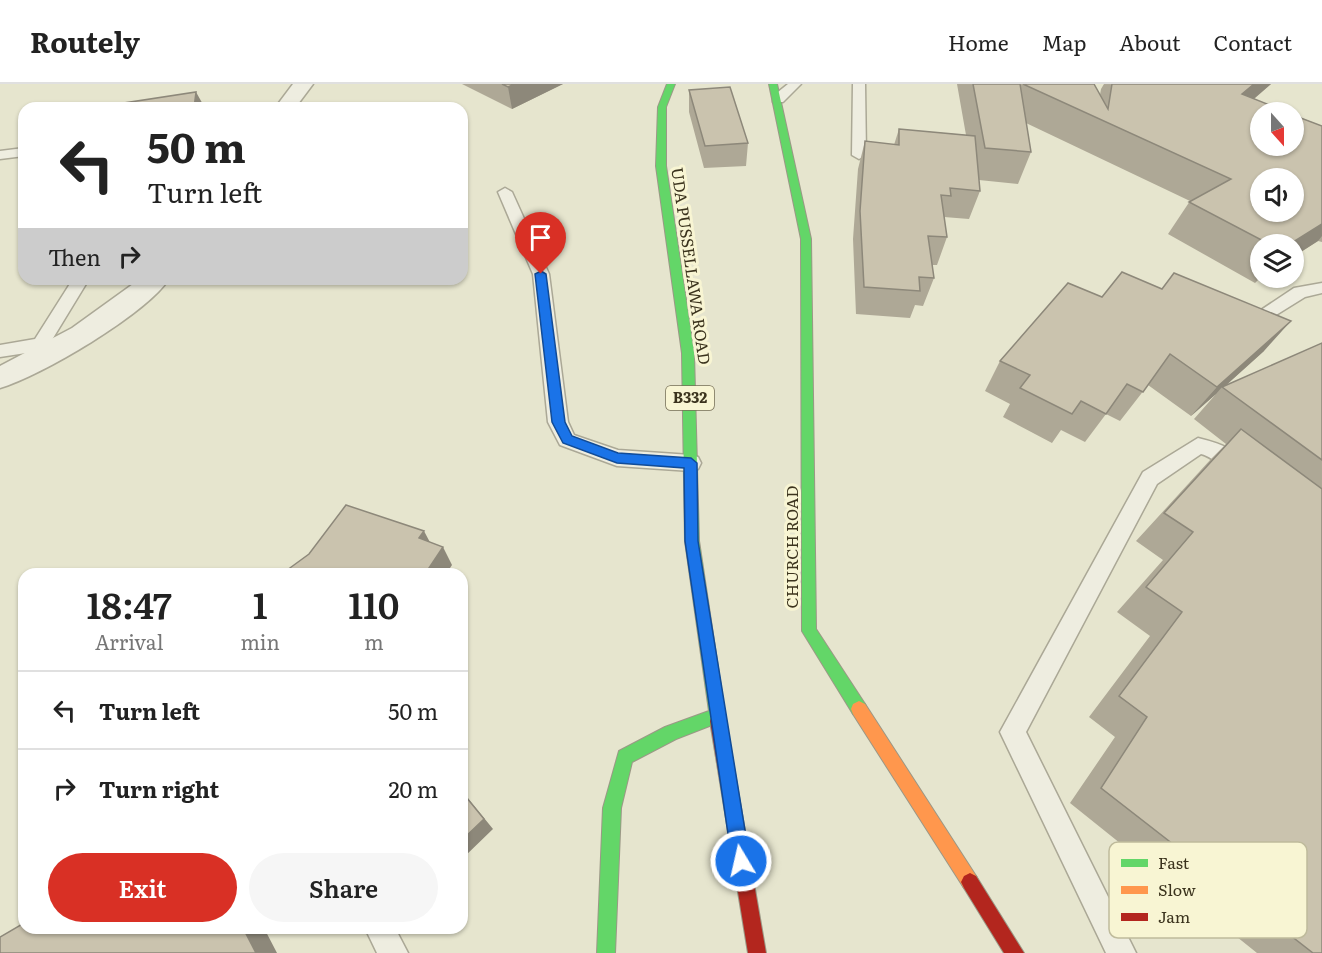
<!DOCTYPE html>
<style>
body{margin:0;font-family:Literata,serif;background:#f6f6f6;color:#222;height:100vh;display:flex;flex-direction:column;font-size:22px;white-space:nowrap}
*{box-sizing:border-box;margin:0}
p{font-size:20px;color:#767676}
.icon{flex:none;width:33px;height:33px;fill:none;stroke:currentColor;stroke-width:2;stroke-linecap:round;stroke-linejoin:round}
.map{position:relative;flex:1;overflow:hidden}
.drawer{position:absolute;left:18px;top:484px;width:450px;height:366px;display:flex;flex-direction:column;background:#fff;border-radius:18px;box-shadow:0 2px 4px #0004}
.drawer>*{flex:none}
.hud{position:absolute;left:18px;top:18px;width:450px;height:183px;border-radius:18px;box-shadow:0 2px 4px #0004;background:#fff;color:#222;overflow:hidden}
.needle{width:39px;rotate:159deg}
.tools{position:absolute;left:1250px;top:18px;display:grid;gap:12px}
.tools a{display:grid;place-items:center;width:54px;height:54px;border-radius:50%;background:#fff;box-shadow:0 2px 4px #0004;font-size:30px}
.pin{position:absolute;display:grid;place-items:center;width:51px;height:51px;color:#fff;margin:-62px -26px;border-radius:50% 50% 50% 0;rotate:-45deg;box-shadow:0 0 6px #0007}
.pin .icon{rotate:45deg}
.me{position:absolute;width:66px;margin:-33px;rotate:351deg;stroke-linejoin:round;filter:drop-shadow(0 0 4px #0008)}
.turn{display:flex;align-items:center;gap:21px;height:126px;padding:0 30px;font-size:27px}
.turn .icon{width:78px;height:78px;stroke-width:2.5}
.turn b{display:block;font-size:42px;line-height:51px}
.then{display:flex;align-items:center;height:57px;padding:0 30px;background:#0003;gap:12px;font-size:22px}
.eta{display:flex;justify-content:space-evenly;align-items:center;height:102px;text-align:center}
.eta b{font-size:36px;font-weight:600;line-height:42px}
.action{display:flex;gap:12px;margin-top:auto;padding:12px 30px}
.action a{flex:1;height:69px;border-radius:36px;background:#d93025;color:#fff;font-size:24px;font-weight:600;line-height:69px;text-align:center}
.action a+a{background:#f6f6f6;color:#222}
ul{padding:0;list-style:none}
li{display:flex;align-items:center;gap:18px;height:78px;padding:0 30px;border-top:2px solid #e0e0e0}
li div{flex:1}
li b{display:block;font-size:22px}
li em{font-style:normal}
header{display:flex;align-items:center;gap:36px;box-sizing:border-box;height:84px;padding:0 30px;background:#fff;border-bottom:2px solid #e0e0e0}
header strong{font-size:28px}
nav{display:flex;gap:33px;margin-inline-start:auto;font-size:21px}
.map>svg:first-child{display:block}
</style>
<header>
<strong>Routely</strong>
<nav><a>Home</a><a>Map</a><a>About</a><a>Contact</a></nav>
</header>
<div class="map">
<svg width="1322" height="869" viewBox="0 0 1322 869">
<rect width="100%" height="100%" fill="#e6e5ce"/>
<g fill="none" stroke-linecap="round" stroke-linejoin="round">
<defs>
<path id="lane" d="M 788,0 L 801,0 L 783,18 L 773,18 L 773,12 Z
M 853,0 L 865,0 L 866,71 L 859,75 L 852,71 Z
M 24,64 L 24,72 L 0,75 L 0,67 Z
M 505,104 L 512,108 L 549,190 L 568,338 L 574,351 L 618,366 L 691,371 L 698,373 L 701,379 L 698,385 L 691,387 L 617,382 L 560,361 L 548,338 L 533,190 L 498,108 Z
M 73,195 L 89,195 L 33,287 L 21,287 L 18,282 L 26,269 L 0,273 L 0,261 L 35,255 Z
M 1322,199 L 1322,209 L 1305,213 L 1252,246 L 1240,246 L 1237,242 L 1294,204 Z
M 1198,354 C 1218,359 1241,366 1251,385 L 1248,391 C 1230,396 1218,374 1201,370 L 1157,400 L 1026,648 L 1136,869 L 1106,869 L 1000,648 L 1143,388 Z
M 365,844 L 395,844 L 408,869 L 377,869 Z"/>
<path id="street" d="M 293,0 L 313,0 L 295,24 L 275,24 Z
M 140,195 L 169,195 C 146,230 41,292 0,304 L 0,282 L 72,244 Z"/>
<path id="fast" d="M 667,0 L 675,0 L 666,23 L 666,82 L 694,269 L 699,457 L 726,637 L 724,643 L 718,645 L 712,641 L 676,655 L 632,678 L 621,724 L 615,869 L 597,869 L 603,724 L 619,667 L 665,643 L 709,627 L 685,457 L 682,269 L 656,82 L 658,23 Z
M 769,0 L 777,0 L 811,155 L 816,545 L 865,620 L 867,625 L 865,630 L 859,633 L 853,630 L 802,547 L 801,155 Z"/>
<path id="slow" d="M 859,617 L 865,620 L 976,792 L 979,798 L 976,804 L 970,807 L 964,804 L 853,630 L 851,625 L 853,620 Z"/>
<path id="jam" d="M 718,629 L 724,631 L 726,637 L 766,869 L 748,869 L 710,637 L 712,631 Z
M 970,789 L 976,792 L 1024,869 L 1004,869 L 964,804 L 961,798 L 964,792 Z"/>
</defs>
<use href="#lane" stroke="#aba896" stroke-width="3"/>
<use href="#street" stroke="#aba896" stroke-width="3"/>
<use href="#fast" stroke="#9b9886" stroke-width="2"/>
<use href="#slow" stroke="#9b9886" stroke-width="2"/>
<use href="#jam" stroke="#9b9886" stroke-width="2"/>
<use href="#lane" fill="#eeede0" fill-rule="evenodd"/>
<use href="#street" fill="#eeede0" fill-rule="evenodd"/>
<use href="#fast" fill="#63d668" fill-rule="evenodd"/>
<use href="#slow" fill="#ff974d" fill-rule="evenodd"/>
<use href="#jam" fill="#b3261e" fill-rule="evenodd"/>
</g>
<path fill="#aea896" d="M 462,0 L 563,0 L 512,25 Z
M 957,0 L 1094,0 L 1100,11 L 1101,5 L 1104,0 L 1271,0 L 1254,15 L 1322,42 L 1322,158 L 1318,157 L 1293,173 L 1293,160 L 1260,160 L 1260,194 L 1255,199 L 1168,150 L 1190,117 L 1026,39 L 1031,68 L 1018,100 L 979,96 L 980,107 L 969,135 L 944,133 L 947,153 L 937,181 L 932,181 L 934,194 L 923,222 L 915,221 L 910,234 L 856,230 L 853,155 L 858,85 L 865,57 L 894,61 L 899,45 L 966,51 Z
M 689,6 L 748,59 L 746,82 L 704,84 L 689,28 Z
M 1102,213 L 1264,267 L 1225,302 L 1322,259 L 1322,869 L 1257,869 L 1070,719 L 1115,653 L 1089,633 L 1150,552 L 1117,528 L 1163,476 L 1136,457 L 1211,375 L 1226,360 L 1194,335 L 1216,310 L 1191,332 L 1148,301 L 1120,337 L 1106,330 L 1085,358 L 1061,346 L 1052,359 L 1003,333 L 1010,320 L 985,307 L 1000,277 Z"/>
<path fill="#8d887a" d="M 514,0 L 563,0 L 512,25 L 508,3 Z
M 1254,0 L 1271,0 L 1222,42 L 1242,10 Z
M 196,8 L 205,24 L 194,24 Z
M 1322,140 L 1322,152 L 1318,157 L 1293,173 L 1293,160 L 1290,160 Z
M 1291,237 L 1264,267 L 1223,304 L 1222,303 L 1216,310 L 1191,332 L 1217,303 Z
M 424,447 L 434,466 L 419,454 Z
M 443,463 L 452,481 L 446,490 L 425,490 Z
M 462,707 L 493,745 L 462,775 Z
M 243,844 L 264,844 L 277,869 L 256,869 Z"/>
<path fill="#cac3ae" stroke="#8d887a" stroke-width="1.5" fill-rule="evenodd" d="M 502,0 L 514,0 L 508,3 Z
M 973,0 L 1020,0 L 1031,68 L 985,64 Z
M 1023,0 L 1094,0 L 1108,25 L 1112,0 L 1254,0 L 1242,10 L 1287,28 L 1260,28 L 1260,62 L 1293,62 L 1293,31 L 1322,42 L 1322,140 L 1290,160 L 1269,160 L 1189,118 L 1231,95 ZM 1260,94 L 1293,94 L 1293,128 L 1260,128 Z
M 730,3 L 748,59 L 705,62 L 689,6 Z
M 196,8 L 194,24 L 111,24 L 111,21 Z
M 899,45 L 975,52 L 980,107 L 950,104 L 951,112 L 941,111 L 947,153 L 928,152 L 934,194 L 919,193 L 920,207 L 864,203 L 860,127 L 865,57 L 899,61 Z
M 1122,188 L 1162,205 L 1174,189 L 1291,237 L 1217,303 L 1170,270 L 1143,308 L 1127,300 L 1106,330 L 1081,317 L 1072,330 L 1020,304 L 1030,291 L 1000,277 L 1068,199 L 1102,213 Z
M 1322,259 L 1322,376 L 1222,303 Z
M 1241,345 L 1322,405 L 1322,869 L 1313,869 L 1101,704 L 1147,633 L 1119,612 L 1182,528 L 1146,503 L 1193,448 L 1164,429 Z
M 346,421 L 424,447 L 419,454 L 443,463 L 425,490 L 288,490 L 283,489 L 309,470 Z
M 462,708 L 484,735 L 462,756 Z
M 24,839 L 24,844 L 243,844 L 256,869 L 0,869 L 0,853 Z"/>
<path fill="#1a73e8" stroke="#114b97" stroke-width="1.5" d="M 541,187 L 546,190 L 565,338 L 572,352 L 618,369 L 691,374 L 697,379 L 698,457 L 750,777 L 747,783 L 741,786 L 734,783 L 732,777 L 685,457 L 684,384 L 617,379 L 563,359 L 552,338 L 535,190 Z"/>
<g text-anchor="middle" stroke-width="6" stroke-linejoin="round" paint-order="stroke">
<rect fill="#f8f5d3" stroke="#746d54" stroke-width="1.5" x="666" y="302" width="48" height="24" rx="4.5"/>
<g font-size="15" font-weight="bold" fill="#3b331d">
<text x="690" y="319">B332</text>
</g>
<g font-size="16" fill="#3b331d" stroke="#f8f5d3">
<text transform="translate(691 182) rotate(82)" y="6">UDA PUSSELLAWA ROAD</text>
<text transform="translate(792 463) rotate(-90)" y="6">CHURCH ROAD</text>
</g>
</g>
<rect x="1109" y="758" width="198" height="96" rx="9" fill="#f8f5d3" stroke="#bfbb9c" stroke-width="1.5"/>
<rect x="1121" y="775" width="27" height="8" fill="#63d668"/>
<rect x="1121" y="802" width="27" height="8" fill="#ff974d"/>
<rect x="1121" y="829" width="27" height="8" fill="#b3261e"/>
<g font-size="16" fill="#3b331d">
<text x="1158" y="785">Fast</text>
<text x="1158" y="812">Slow</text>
<text x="1158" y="839">Jam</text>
</g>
</svg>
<div class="tools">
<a><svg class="needle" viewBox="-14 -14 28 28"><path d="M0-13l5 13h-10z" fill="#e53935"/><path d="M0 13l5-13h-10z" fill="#767676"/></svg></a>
<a><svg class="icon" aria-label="sound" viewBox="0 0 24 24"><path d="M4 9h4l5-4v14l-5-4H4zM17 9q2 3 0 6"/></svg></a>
<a><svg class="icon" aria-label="layers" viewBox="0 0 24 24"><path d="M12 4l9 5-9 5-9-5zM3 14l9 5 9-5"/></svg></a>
</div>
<div class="pin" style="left:541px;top:190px;background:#d93025"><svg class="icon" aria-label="arrive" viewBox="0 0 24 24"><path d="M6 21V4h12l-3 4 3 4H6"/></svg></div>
<svg class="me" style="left:741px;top:777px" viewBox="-20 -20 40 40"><circle r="17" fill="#1a73e8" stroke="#fff" stroke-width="3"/><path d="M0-11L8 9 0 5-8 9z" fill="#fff"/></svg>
<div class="hud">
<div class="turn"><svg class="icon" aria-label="left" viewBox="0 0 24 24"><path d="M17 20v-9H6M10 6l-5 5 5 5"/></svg><div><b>50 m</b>Turn left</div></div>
<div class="then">Then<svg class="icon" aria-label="right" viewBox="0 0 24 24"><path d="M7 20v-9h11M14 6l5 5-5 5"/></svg></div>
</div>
<section class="drawer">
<div class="eta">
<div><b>18:47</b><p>Arrival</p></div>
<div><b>1</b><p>min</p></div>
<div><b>110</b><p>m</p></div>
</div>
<ul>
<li><svg class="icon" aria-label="left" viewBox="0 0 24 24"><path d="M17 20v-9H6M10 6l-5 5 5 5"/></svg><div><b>Turn left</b></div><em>50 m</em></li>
<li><svg class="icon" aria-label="right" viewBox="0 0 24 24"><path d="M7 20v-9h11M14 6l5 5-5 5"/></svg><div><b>Turn right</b></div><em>20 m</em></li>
</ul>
<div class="action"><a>Exit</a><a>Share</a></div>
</section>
</div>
